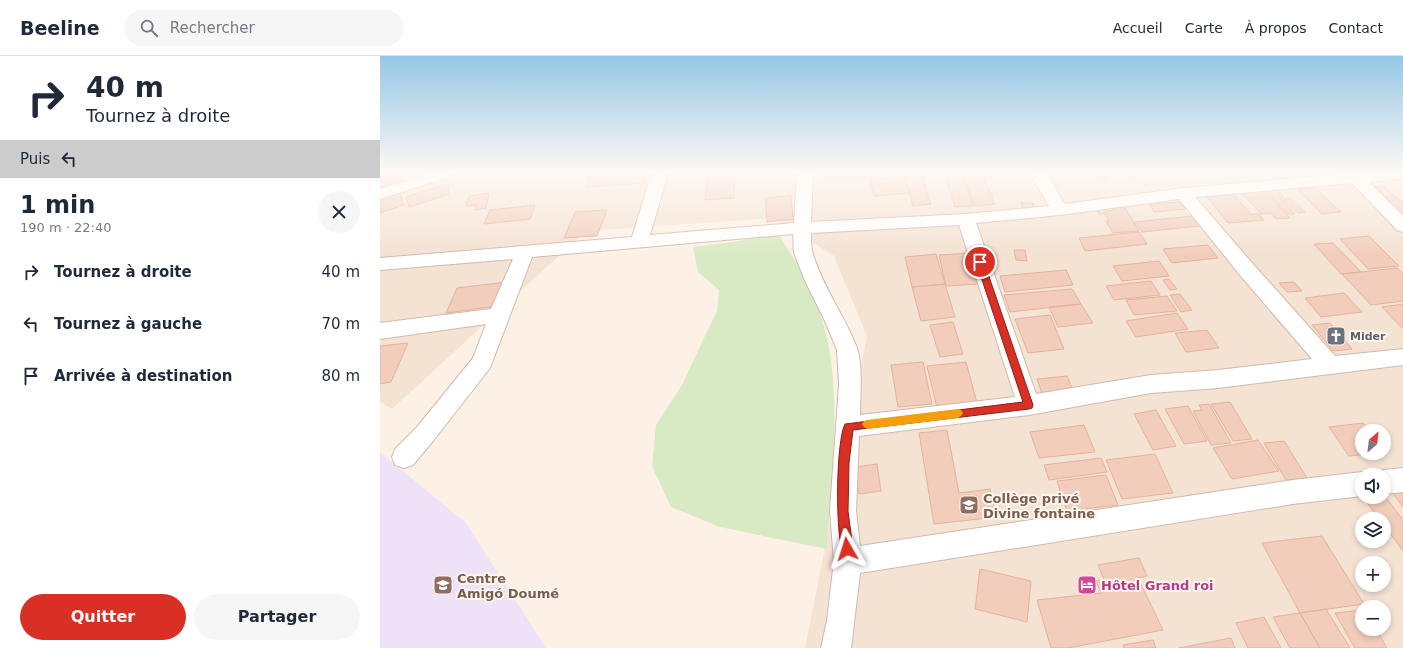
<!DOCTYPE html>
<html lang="fr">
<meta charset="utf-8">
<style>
body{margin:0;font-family:"DejaVu Sans",sans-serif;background:#f6f6f7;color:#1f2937;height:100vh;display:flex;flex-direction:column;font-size:15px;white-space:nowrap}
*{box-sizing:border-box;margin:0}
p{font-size:13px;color:#747a83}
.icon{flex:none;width:22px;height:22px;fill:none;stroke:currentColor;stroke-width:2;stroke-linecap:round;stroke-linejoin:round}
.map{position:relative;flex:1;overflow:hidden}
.side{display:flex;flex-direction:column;background:#fff;width:380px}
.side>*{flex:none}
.hud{background:#fff;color:#1f2937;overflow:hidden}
.needle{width:26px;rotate:28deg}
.controls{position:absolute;left:975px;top:368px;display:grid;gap:8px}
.controls a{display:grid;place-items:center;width:36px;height:36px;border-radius:50%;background:#fff;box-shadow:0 2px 6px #0003;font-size:20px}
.pin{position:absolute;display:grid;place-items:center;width:34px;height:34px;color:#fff;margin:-17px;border:2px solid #fff;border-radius:50%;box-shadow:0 1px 4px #0007}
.me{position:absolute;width:44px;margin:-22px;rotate:354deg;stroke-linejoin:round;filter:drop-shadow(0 0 3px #0008)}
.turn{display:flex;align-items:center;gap:14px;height:84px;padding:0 20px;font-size:18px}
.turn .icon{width:52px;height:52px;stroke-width:2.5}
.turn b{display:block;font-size:28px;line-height:34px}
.then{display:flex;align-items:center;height:38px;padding:0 20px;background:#0003;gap:8px;font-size:15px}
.round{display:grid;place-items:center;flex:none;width:42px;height:42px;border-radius:21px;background:#f6f6f7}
.headline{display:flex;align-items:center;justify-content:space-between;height:68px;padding:0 20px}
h1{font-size:24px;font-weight:800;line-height:30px}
.primary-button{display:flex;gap:8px;margin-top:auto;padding:8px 20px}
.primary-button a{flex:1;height:46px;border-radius:24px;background:#d93025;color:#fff;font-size:16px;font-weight:800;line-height:46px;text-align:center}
.primary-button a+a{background:#f6f6f7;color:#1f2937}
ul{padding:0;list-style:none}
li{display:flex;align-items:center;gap:12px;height:52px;padding:0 20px}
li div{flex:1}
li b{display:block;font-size:15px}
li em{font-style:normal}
header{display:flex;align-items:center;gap:24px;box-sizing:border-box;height:56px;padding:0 20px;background:#fff;border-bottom:1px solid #e0e1e3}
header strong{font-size:19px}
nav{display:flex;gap:22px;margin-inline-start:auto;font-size:14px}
.search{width:280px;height:36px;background:#f6f6f7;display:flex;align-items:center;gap:10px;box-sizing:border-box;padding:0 14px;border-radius:22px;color:#747a83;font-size:15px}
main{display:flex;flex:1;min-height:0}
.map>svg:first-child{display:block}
</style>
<header>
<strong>Beeline</strong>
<div class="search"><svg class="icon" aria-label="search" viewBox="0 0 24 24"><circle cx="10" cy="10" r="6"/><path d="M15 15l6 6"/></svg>Rechercher</div>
<nav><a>Accueil</a><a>Carte</a><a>À propos</a><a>Contact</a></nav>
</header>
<main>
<section class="side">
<div class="hud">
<div class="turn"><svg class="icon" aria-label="right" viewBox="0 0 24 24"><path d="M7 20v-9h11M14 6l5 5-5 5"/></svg><div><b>40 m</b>Tournez à droite</div></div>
<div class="then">Puis<svg class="icon" aria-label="left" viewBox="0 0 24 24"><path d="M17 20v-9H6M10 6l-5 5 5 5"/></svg></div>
</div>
<div class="headline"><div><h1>1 min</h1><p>190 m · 22:40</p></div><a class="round"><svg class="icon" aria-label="close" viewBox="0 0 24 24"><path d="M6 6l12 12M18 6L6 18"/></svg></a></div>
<ul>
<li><svg class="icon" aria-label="right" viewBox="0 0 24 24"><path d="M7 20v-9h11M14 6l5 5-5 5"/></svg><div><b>Tournez à droite</b></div><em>40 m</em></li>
<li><svg class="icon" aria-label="left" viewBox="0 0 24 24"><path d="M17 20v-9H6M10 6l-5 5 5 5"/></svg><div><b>Tournez à gauche</b></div><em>70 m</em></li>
<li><svg class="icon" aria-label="arrive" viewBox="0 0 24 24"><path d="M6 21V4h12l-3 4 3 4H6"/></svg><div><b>Arrivée à destination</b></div><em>80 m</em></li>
</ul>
<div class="primary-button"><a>Quitter</a><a>Partager</a></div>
</section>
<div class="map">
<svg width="1023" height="592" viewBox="0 0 1023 592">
<rect width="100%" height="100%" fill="#fdf1e5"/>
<path fill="#f4e2d3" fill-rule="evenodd" d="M 0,117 L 1023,117 L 1023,592 L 425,592 L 487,280 L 454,200 L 395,162 L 206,175 L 12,353 L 0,346 ZM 982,375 L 1004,375 L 1004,397 L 982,397 ZM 982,419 L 1004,419 L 1004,441 L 982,441 ZM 982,463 L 1004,463 L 1004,485 L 982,485 ZM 982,507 L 1004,507 L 1004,529 L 982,529 ZM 982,551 L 1004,551 L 1004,573 L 982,573 Z"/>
<path fill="#eee2f9" d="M 0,396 L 86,467 L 166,592 L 0,592 Z"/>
<path fill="#d7eac3" d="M 398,177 C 415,205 433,232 442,263 C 464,337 451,417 447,493 L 340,471 L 291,451 L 272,410 L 276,369 L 302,329 L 323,284 L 337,255 L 339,234 L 318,216 L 313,191 L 359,185 Z"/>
<path fill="#f2cdbc" stroke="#e5b29c" d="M 15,117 L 25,117 L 26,128 L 2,135 L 1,120 Z
M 211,117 L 267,117 L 265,127 L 206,131 Z
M 447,117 L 485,117 L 485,122 L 447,124 Z
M 523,117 L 541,117 L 551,148 L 533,150 Z
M 564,117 L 582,117 L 593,150 L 575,151 Z
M 582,117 L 601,117 L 615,148 L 595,150 Z
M 714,117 L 725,117 L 729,124 L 719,125 Z
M 844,117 L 862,117 L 863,118 L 846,119 Z
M 746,119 L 754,119 L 758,123 L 749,124 Z
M 355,120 L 354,142 L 325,144 L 327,122 Z
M 525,121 L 530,137 L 494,140 L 490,124 Z
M 67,128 L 70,138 L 29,151 L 26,141 Z
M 1003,130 L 1023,147 L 1023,160 L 991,131 Z
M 935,132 L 961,156 L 942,158 L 917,133 Z
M 19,134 L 24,149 L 0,157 L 0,140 Z
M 897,134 L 904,141 L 900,142 L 915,158 L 908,158 L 886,135 Z
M 884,135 L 910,162 L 896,163 L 890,157 L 881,158 L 862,137 Z
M 109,137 L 106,152 L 95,154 L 96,149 L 86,150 L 89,140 Z
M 411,139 L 413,163 L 387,166 L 385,142 Z
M 854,139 L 871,158 L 879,158 L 884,164 L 848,167 L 827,141 Z
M 910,142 L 925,156 L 918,157 L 903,143 Z
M 800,146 L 805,153 L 774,156 L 769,148 Z
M 641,147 L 653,147 L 654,153 L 643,153 Z
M 155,149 L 150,163 L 104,168 L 110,154 Z
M 744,150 L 759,175 L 733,177 L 726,165 L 729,165 L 725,158 L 719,158 L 716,152 L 726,151 L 729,155 L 734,154 L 732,151 Z
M 227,154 L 217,180 L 184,182 L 195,156 Z
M 812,160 L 820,170 L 762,176 L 755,166 Z
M 759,176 L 767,188 L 705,195 L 699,182 Z
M 989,180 L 1019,210 L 988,213 L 960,183 Z
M 953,187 L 981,216 L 961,218 L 934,188 Z
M 828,189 L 838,202 L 792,207 L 783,193 Z
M 634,194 L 645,194 L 647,205 L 636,204 Z
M 591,197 L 599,228 L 566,230 L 559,199 Z
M 556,198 L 565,228 L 532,231 L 525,201 Z
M 779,205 L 789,220 L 742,225 L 733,210 Z
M 1017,212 L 1023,218 L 1023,245 L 991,249 L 962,218 Z
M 686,214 L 693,229 L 625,236 L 620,220 Z
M 789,223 L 797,233 L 790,234 L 783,224 Z
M 771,225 L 780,239 L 734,244 L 726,230 Z
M 127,226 L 118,250 L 66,257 L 77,232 Z
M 914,226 L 922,235 L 907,236 L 899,227 Z
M 565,228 L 575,261 L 541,265 L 532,231 Z
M 692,233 L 701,248 L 630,256 L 624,239 Z
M 964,237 L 982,256 L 941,261 L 925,242 Z
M 800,238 L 812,254 L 801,256 L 790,239 Z
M 787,240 L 797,255 L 754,259 L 746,244 Z
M 701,248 L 713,267 L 678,271 L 669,251 Z
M 1023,248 L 1023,273 L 1002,251 Z
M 797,257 L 808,273 L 756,281 L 746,265 Z
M 670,259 L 684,293 L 648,297 L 635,263 Z
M 573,266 L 583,298 L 560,301 L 550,269 Z
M 950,267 L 972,293 L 953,295 L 932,269 Z
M 827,274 L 839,292 L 806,296 L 795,277 Z
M 28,287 L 11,326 L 0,328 L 0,290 Z
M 543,306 L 552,348 L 518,351 L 511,309 Z
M 586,306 L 597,347 L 557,352 L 547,310 Z
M 687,320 L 695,339 L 664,343 L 657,323 Z
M 850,346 L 872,383 L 853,385 L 831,348 Z
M 829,348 L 851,387 L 831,389 L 813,355 L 822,354 L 819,349 Z
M 808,350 L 827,385 L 804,388 L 785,353 Z
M 776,354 L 796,390 L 773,394 L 754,358 Z
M 983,367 L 989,375 L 982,375 L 982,397 L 997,397 L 969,400 L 949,371 Z
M 704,369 L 715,396 L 659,402 L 650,376 Z
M 567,374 L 579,437 L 610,433 L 617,461 L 554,468 L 539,377 Z
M 878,384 L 899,415 L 852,423 L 833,392 Z
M 904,385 L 927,422 L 906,424 L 884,387 Z
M 775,398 L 793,437 L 742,443 L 726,404 Z
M 721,402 L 727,416 L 669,424 L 664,409 Z
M 497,408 L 501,435 L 479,438 L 475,411 Z
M 726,419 L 738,449 L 687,455 L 677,425 Z
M 1023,432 L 1023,451 L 1010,434 Z
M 1004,439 L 1023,464 L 1023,495 L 1004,469 L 1004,463 L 999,463 L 983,441 L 1004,441 Z
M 942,480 L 984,548 L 920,557 L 882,487 Z
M 759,502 L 767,520 L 758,522 L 783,574 L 688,592 L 671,592 L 657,544 L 721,537 L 716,525 L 724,524 L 718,509 Z
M 600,513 L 651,525 L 647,566 L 595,553 Z
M 946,553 L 970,592 L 940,592 L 920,557 Z
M 982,554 L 982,573 L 996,573 L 1007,592 L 975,592 L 955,557 Z
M 920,557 L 940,592 L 910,592 L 893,561 Z
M 884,561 L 901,592 L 868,592 L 856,567 Z
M 851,582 L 855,592 L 799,592 Z
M 773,584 L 776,592 L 744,592 L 743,589 Z"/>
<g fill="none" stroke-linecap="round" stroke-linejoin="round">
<defs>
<path id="minor" d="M 51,117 L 74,117 L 72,120 L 0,143 L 0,133 Z
M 272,117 L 288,117 L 270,179 L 414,167 L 417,117 L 433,117 L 431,166 L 586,158 L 669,150 L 650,117 L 666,117 L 685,148 L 803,132 L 962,118 L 961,117 L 1023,117 L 1023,123 L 989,126 L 1023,160 L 1023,176 L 1017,174 L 972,127 L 815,141 L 873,208 L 955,300 L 1023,293 L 1023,309 L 838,332 L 771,337 L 649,359 L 479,380 L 476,455 L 480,490 L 913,424 L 982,416 L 989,419 L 982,419 L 982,440 L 913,448 L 480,517 L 471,592 L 441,592 L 447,565 L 454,505 L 450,455 L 459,328 L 457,294 L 444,263 L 425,225 L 414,197 L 413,178 L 152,201 L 110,312 L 53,385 L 33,409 L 24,412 L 15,409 L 12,401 L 15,393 L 37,371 L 93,302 L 106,268 L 0,283 L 0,267 L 111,253 L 133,203 L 0,214 L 0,202 L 252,181 ZM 799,143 L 859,218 L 932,303 L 838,314 L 771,319 L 656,338 L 596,167 L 680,159 ZM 579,169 L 635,341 L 480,359 C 480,341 483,310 477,292 C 465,260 443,232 433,198 C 431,192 431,184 431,177 Z
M 1023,412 L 1023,436 L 1004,438 L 1004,419 L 995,419 L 995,418 L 1004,414 Z"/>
</defs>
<use href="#minor" stroke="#d0baae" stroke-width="2"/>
<use href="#minor" fill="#fff" fill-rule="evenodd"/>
</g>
<linearGradient id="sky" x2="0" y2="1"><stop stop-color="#95c7e7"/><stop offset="0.58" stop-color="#fef9f3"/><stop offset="1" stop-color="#fef9f3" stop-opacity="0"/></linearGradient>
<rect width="1023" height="200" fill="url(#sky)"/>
<path fill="#d93025" stroke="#8d1f18" d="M 600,203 L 604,206 L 653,349 L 652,352 L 649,353 L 473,374 L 469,407 L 468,455 L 473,493 L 471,497 L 467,499 L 463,497 C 455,478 456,385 465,368 L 643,346 L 596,206 Z"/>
<path fill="#f59e0b" d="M 578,353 L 581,354 L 583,357 L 581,360 L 578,362 L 487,373 L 484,371 L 482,368 L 484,365 L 487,364 Z"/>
<defs>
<symbol id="church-square" viewBox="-11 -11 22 22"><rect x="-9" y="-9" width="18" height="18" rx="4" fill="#6b7280" stroke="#fff6ec"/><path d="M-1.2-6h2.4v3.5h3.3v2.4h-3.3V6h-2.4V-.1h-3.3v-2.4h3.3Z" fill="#fff"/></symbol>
<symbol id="school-square" viewBox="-11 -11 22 22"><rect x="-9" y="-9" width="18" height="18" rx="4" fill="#8d6e63" stroke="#fff6ec"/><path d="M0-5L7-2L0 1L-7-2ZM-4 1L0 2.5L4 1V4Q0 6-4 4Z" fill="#fff"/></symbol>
<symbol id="hotel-square" viewBox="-11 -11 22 22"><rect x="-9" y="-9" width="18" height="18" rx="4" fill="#d1479c" stroke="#fff6ec"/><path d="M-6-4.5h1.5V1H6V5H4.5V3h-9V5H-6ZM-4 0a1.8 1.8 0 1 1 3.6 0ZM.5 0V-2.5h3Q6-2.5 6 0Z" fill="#fff"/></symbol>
</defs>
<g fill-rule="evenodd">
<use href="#church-square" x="945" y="269" width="22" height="22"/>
<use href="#school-square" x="578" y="438" width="22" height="22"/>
<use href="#school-square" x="52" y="518" width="22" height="22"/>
<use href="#hotel-square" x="696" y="518" width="22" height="22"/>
</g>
<g text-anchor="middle" stroke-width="4" stroke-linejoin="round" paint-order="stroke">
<g font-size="11" font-weight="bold" fill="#5b616d" stroke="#fff6ec" text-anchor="start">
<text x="970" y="284">Mider</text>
</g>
<g font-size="13" font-weight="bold" fill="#785e54" stroke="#fff6ec" text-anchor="start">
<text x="603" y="447">Collège privé<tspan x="603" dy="15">Divine fontaine</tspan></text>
<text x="77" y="527">Centre<tspan x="77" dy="15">Amigó Doumé</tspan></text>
</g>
<g font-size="13" font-weight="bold" fill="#b23c85" stroke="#fff6ec" text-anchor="start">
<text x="721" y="534">Hôtel Grand roi</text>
</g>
</g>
</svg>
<div class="controls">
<a><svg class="needle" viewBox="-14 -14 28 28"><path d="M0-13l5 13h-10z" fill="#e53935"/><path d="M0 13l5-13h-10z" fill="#747a83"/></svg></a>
<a><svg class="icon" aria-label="sound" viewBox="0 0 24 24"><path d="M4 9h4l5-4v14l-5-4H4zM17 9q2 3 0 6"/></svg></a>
<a><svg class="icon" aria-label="layers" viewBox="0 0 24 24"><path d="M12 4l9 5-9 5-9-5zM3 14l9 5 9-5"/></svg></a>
<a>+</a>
<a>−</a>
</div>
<div class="pin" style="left:600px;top:206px;background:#d93025"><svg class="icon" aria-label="arrive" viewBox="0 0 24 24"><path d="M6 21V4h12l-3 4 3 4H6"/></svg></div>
<svg class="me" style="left:467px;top:493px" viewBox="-20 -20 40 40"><path d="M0-17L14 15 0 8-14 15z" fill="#d93025" stroke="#fff" stroke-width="4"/></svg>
</div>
</main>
